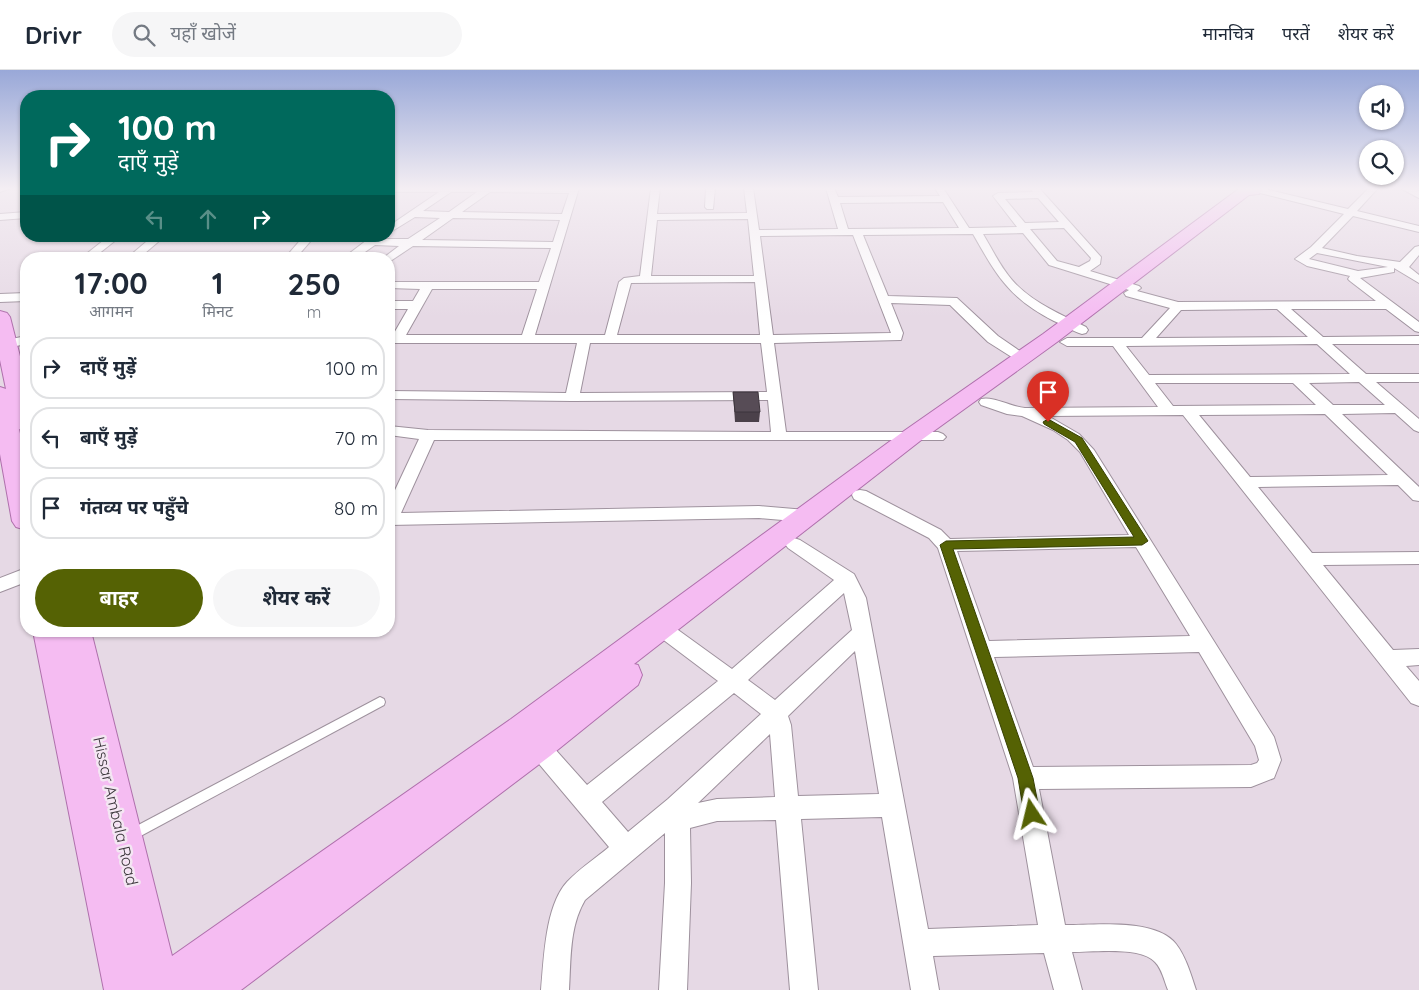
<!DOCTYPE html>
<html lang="hi">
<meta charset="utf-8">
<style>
body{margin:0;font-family:Quicksand,"Noto Sans Devanagari",sans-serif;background:#f6f6f7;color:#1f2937;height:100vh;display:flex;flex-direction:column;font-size:19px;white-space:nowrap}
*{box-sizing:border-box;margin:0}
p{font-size:16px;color:#747a83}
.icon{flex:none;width:28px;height:28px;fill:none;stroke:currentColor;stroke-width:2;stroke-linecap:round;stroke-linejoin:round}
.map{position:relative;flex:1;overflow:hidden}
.details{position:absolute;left:20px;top:182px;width:375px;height:385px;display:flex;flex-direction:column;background:#fff;border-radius:20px;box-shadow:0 1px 4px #0004}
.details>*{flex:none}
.guide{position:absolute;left:20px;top:20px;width:375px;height:152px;border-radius:20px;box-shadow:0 1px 4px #0004;background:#00695c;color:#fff;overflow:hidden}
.controls{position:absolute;left:1359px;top:15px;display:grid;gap:10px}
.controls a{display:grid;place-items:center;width:45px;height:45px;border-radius:50%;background:#fff;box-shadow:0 1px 4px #0004;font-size:25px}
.pin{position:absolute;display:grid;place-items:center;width:42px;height:42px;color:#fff;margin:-51px -21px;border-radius:50% 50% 50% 0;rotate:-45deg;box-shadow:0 0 5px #0007}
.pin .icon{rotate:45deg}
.me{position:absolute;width:55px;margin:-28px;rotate:350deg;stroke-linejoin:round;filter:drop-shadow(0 0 4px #0008)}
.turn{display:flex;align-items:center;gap:18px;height:105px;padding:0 15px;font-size:22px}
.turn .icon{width:65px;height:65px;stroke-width:2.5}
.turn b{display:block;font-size:35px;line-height:42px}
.lanes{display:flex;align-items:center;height:48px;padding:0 15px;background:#0003;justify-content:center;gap:25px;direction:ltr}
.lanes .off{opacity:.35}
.eta{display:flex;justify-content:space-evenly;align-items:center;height:85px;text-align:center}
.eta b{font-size:30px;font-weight:700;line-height:35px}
.button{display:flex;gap:10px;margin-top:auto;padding:10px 15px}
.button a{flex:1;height:58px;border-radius:30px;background:#556204;color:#fff;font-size:20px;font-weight:700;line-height:58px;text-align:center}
.button a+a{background:#f6f6f7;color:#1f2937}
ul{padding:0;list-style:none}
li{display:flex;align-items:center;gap:15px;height:62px;margin:0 10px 8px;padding:0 5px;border:2px solid #e0e1e3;border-radius:20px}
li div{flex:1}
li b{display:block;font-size:19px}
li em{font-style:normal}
header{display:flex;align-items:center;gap:30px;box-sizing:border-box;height:70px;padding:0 25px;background:#fff;border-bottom:1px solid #e0e1e3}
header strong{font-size:24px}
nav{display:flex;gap:28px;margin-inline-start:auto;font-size:18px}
.search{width:350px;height:45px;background:#f6f6f7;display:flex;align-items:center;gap:12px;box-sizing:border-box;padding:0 18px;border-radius:28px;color:#747a83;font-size:19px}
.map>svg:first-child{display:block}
</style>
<header>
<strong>Drivr</strong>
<div class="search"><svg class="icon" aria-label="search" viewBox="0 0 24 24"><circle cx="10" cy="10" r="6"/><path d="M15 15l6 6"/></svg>यहाँ खोजें</div>
<nav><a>मानचित्र</a><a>परतें</a><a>शेयर करें</a></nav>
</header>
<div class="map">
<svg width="1419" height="920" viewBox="0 0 1419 920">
<rect width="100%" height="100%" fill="#e6d9e5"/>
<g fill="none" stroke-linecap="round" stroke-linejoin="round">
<defs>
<path id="service" d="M 380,627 L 384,629 L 385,632 L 384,635 L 135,769 L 131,771 L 127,769 L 125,765 L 127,761 Z"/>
<path id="minor" d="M 0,118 L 11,118 L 0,122 Z
M 389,118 L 579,118 L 535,265 L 605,265 L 619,212 L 624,208 L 640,206 L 651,118 L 660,118 L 657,144 L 747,143 L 744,118 L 753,118 L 759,160 L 838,159 L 826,118 L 834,118 L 838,127 L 940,126 L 936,120 L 943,118 L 969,158 L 1017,157 L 993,126 L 998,123 L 1033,122 L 1030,118 L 1039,118 L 1101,187 L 1100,194 L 1090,201 L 1139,216 L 1141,218 L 1137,221 L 1178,232 L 1376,231 L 1350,211 L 1348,209 L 1350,206 L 1307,196 L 1295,189 L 1311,177 L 1344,144 L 1252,121 L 1250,119 L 1261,118 L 1348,139 L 1369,118 L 1378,118 L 1357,141 L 1419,156 L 1419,162 L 1353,146 L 1322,178 L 1357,186 L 1400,192 L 1415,177 L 1419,176 L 1419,185 L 1409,197 L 1419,205 L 1419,213 L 1394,198 L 1394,202 L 1360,208 L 1419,252 L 1419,262 L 1415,261 L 1386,239 L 1291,239 L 1323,267 L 1419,266 L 1419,274 L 1332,274 L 1366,304 L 1419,304 L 1419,312 L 1376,312 L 1419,349 L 1419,362 L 1414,360 L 1395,343 L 1342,344 L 1419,417 L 1419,431 L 1413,430 L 1398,415 L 1258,417 L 1312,483 L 1419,482 L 1419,494 L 1323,495 L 1393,580 L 1419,579 L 1419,595 L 1406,596 L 1419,611 L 1419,636 L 1411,633 L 1183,345 L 1048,346 L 1079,364 L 1094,380 L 1274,667 L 1281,690 L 1274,708 L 1251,717 L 1039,719 L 1065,855 C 1095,855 1156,848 1176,874 C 1186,887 1191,905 1196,920 L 1168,920 C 1164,910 1162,899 1155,892 C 1141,876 1092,882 1072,882 L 1082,920 L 1054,920 L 1044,883 L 933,886 L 939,920 L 911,920 L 882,747 L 801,749 L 818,920 L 790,920 L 776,750 L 717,751 L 690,758 L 691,813 L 687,920 L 659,920 L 665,813 L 665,763 L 585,830 C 569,857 571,890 569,920 L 541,920 C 544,889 545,836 567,812 C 579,799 596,788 609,777 L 529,682 L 526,675 L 529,668 L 537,665 L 545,668 L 587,715 L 718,611 L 653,562 L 650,557 L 653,552 L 660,549 L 667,552 L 732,599 L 834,510 L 788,478 L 785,474 L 788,470 L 794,468 L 800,470 L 854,504 L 866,528 L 928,859 L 1038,855 L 1013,708 L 938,478 L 929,468 L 854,429 L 852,425 L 854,421 L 860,420 L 866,421 L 941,460 L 950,469 L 1129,465 L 1080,382 L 1068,370 L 1053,360 L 1022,346 L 1007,344 L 981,335 L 979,332 L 981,329 C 994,326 1011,337 1025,338 L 1158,337 L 1113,276 L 1067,276 L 1060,272 L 1067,268 L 1142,268 L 1170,238 L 1126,226 L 1124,223 L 1129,220 L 1049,195 L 1023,163 L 983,164 C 992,179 1000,196 1012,210 C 1031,232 1060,244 1086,257 L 1088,260 L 1086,263 L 1082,264 C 1072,261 1063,255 1054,251 C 1009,228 997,206 973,164 L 863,165 L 888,226 L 957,228 L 998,266 L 1030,288 L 1023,292 L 1018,291 L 988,272 L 950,235 L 891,233 L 903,263 L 901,270 L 774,273 L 786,362 L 938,362 L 943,364 L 946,367 L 943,370 L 434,370 L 401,443 L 759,436 L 806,440 L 812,442 L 815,446 L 812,450 L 806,452 L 759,448 L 389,455 L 389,433 L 419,369 L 389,365 L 389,356 L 428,360 L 771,362 L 768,330 L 572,331 L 389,329 L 389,321 L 566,323 L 577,273 L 389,273 L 389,265 L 393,265 L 408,239 L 389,239 L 389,231 L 413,231 L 420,219 L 389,218 L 389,212 L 539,212 L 551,178 L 413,176 L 389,192 L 389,189 L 382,189 L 399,176 L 375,175 L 355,189 L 342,189 L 367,170 L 374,166 L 385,166 L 384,169 L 408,169 L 440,148 L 415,147 L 389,163 L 389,156 L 439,122 L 389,122 ZM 451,122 L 477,122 L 449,142 L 423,141 ZM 490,122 L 569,123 L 562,144 L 462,142 ZM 1038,128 L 1059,152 L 1025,153 L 1005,129 ZM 943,132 L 959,158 L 848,159 L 840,133 ZM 453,148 L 560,150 L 553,172 L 422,170 ZM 748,149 L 754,206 L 651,206 L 657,150 ZM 1064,158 L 1091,188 L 1090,191 L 1079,197 L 1057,191 L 1030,159 ZM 853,165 L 891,263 L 773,265 L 760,166 ZM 1317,183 L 1388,197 L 1358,201 L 1309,189 ZM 755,212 L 760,265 L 617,265 L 631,213 ZM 432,219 L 537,219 L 522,265 L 406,265 ZM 1277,239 L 1308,267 L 1156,268 L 1181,240 ZM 590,273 L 761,273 L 767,322 L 580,323 ZM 1317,274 L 1350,304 L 1149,305 L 1126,276 ZM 1359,312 L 1385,335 L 1333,335 L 1309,313 ZM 1155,313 L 1293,313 L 1316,335 L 1173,336 ZM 1325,344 L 1388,405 L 1250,407 L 1199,345 ZM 1136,477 L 1190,566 L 989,571 L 957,481 ZM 844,523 L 852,560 L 775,630 L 748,610 ZM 855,581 L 879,724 L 798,726 L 791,655 L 788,646 ZM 1199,582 L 1255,676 L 1259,690 L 1257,693 L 1251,695 L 1033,697 L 994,587 ZM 734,623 L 761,644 L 668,729 L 628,762 L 602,732 ZM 770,664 L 775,727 L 717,729 L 698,733 Z
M 706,118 L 715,118 L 713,139 L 707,139 L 705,137 Z
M 1400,118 L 1412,118 L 1419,121 L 1419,128 Z
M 26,142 L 26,148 L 0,150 L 0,144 Z
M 109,166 L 121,166 L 92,189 L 80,189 Z
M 153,166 L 165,166 L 138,189 L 126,189 Z
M 304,166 L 315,166 L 295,189 L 284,189 Z
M 26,223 L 26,231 L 0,232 L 0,224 Z
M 26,266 L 26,274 L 7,278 L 0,274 L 2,271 Z
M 26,498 L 26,512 L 0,522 L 0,508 Z"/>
<path id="primary" d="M 1240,118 L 1264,118 L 1259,124 L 1249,125 L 1057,272 L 920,371 L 634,594 L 638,595 L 642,605 L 638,615 L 550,686 L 241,920 L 104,920 L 33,561 L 91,561 L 172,886 L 511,649 L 904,361 L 1043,264 Z
M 0,241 L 7,243 L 10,247 L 26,310 L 26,361 L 19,359 L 26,391 L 26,460 L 16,457 L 12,451 L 0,384 L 0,317 L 6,319 L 0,290 Z"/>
</defs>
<use href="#service" stroke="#9e919d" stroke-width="2"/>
<use href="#minor" stroke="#9e919d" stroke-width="2"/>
<use href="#primary" stroke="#af70ac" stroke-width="2"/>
<use href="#service" fill="#fff" fill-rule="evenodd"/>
<use href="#minor" fill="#fff" fill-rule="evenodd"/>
<use href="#primary" fill="#f5bcf2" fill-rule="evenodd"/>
</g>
<path fill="#4b414a" d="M 733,322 L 760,342 L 759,352 L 735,352 Z"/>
<path fill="#574c56" stroke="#3d353c" d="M 733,322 L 758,322 L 760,342 L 735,342 Z"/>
<linearGradient id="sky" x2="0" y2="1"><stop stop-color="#99a8d8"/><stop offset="0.48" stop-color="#f4eef3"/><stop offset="1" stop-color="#f4eef3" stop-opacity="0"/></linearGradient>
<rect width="1419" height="247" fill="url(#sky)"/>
<path fill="#556204" stroke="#374003" d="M 1048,349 L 1082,368 L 1148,471 L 1142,475 L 953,479 L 1033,708 L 1040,744 L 1037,749 L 1032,751 L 1026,749 L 1024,744 L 1018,708 L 940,475 L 946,471 L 1134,467 L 1075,372 L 1044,354 L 1043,352 Z"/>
<g text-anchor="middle" stroke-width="5" stroke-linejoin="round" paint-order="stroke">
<g font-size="16" fill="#3a353a" stroke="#f4e6f3">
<text transform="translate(116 741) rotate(77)" y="6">Hissar Ambala Road</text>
</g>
</g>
</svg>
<div class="controls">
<a><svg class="icon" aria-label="sound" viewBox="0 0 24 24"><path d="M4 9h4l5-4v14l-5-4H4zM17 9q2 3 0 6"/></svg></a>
<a><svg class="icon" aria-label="search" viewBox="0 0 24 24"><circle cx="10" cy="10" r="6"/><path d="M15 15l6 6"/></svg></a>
</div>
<div class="pin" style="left:1048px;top:352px;background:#d93025"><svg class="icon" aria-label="arrive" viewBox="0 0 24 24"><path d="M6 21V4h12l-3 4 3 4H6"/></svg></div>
<svg class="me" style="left:1032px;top:744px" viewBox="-20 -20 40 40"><path d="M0-17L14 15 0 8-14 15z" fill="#556204" stroke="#fff" stroke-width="4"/></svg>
<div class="guide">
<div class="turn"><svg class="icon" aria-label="right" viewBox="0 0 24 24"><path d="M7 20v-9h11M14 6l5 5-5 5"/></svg><div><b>100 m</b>दाएँ मुड़ें</div></div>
<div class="lanes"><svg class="icon off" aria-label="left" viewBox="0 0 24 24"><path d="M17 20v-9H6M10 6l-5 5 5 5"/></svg><svg class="icon off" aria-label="ahead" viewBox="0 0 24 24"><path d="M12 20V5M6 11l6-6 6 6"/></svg><svg class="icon" aria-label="right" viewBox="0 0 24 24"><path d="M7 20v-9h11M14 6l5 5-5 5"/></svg></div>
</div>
<section class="details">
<div class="eta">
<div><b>17:00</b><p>आगमन</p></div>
<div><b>1</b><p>मिनट</p></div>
<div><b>250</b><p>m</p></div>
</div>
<ul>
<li><svg class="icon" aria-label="right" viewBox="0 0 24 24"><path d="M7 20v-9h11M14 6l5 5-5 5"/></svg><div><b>दाएँ मुड़ें</b></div><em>100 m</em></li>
<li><svg class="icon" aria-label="left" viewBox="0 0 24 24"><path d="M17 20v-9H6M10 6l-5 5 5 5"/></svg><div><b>बाएँ मुड़ें</b></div><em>70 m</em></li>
<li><svg class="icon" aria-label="arrive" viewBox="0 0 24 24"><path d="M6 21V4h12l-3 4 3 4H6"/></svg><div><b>गंतव्य पर पहुँचे</b></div><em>80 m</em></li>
</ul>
<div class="button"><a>बाहर</a><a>शेयर करें</a></div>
</section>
</div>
